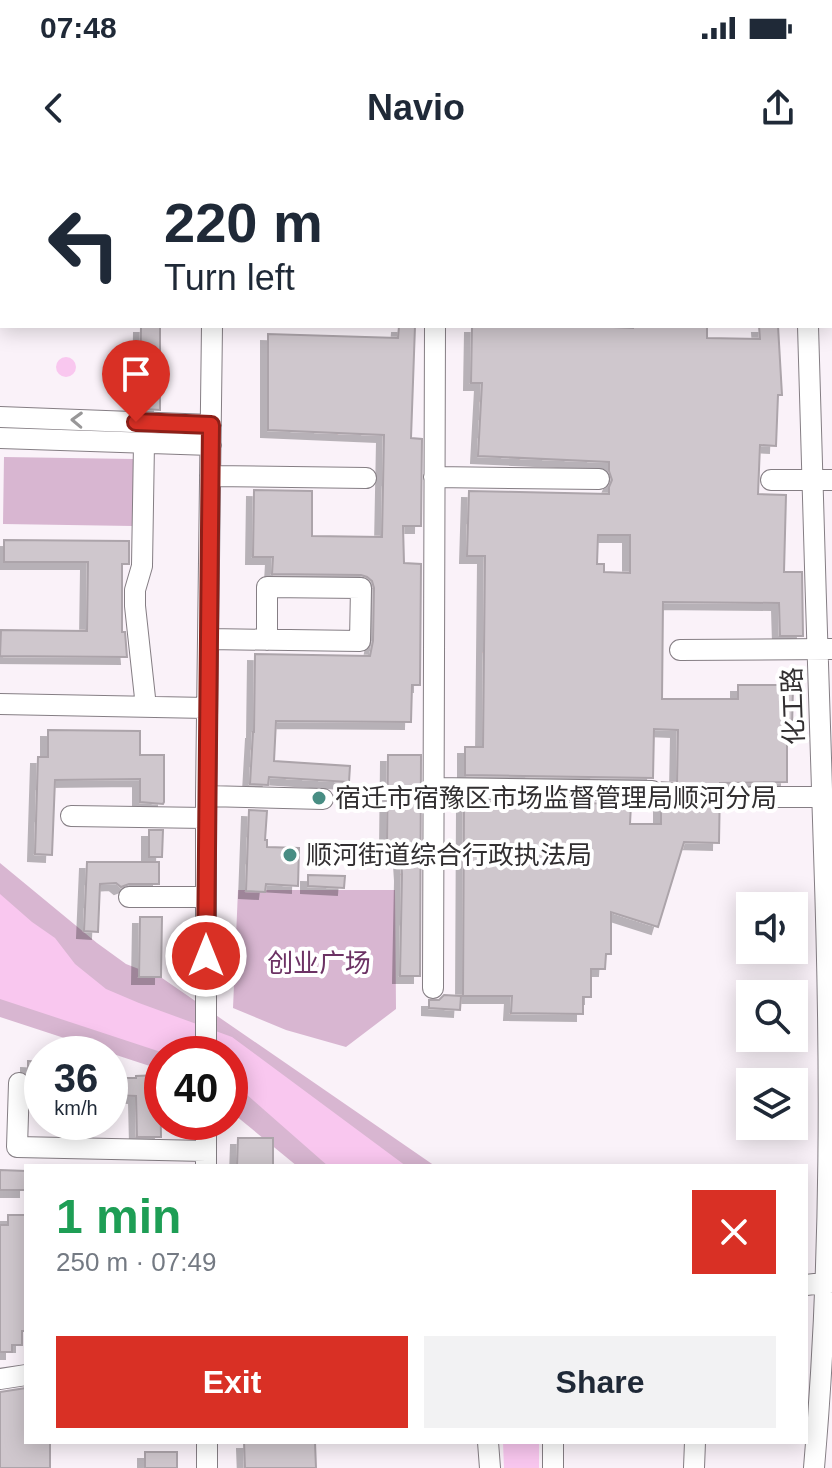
<!DOCTYPE html>
<meta charset="utf-8">
<style>
body{margin:0;font-family:Arial,"Noto Sans SC",sans-serif;background:#f2f2f3;color:#1f2937;height:100vh;display:flex;flex-direction:column;font-size:30px;white-space:nowrap}
*{box-sizing:border-box;margin:0}
p{font-size:26px;color:#747a83}
.icon{flex:none;width:44px;height:44px;fill:none;stroke:currentColor;stroke-width:2;stroke-linecap:round;stroke-linejoin:round}
.map{position:relative;flex:1;overflow:hidden}
.drawer{position:absolute;left:24px;top:1004px;width:784px;height:280px;display:flex;flex-direction:column;background:#fff;border-radius:0px;box-shadow:0 4px 20px #0003}
.drawer>*{flex:none}
.banner{position:absolute;left:0px;top:0px;width:832px;height:168px;box-shadow:0 4px 20px #0003;background:#fff;color:#1f2937;overflow:hidden}
.controls{position:absolute;left:736px;top:732px;display:grid;gap:16px}
.controls a{display:grid;place-items:center;width:72px;height:72px;border-radius:0px;background:#fff;box-shadow:0 4px 20px #0003;font-size:40px}
.speed{position:absolute;left:24px;top:876px;display:flex;gap:16px;font-size:40px;font-weight:700;text-align:center}
.speed>*{display:grid;place-content:center;width:104px;height:104px;border-radius:50%;background:#fff;box-shadow:0 4px 20px #0003;line-height:1}
.speed small{font-size:20px;font-weight:400}
.speed .limit{border:12px solid #d22;background:#fff;color:#111}
.pin{position:absolute;display:grid;place-items:center;width:68px;height:68px;color:#fff;margin:-82px -34px;border-radius:50% 50% 50% 0;rotate:-45deg;box-shadow:0 0 8px #0007}
.pin .icon{rotate:45deg}
.me{position:absolute;width:88px;margin:-44px;rotate:0deg;stroke-linejoin:round;filter:drop-shadow(0 0 6px #0008)}
.turn{display:flex;align-items:center;gap:28px;height:168px;padding:0 32px;font-size:36px}
.turn .icon{width:104px;height:104px;stroke-width:2.5}
.turn b{display:block;font-size:56px;line-height:68px}
.round{display:grid;place-items:center;flex:none;width:84px;height:84px;border-radius:0px;background:#f2f2f3}
.headline{display:flex;align-items:center;justify-content:space-between;height:136px;padding:0 32px}
h1{font-size:48px;font-weight:700;line-height:60px;color:#1e9e55}
.button{display:flex;gap:16px;margin-top:auto;padding:16px 32px}
.button a{flex:1;height:92px;border-radius:0px;background:#d93025;color:#fff;font-size:32px;font-weight:700;line-height:92px;text-align:center}
.button a+a{background:#f2f2f3;color:#1f2937}
.status{display:flex;justify-content:space-between;align-items:center;height:56px;padding:0 40px;background:#fff;direction:ltr}
.status svg{height:22px;fill:currentColor}
header{display:flex;justify-content:space-between;align-items:center;height:104px;padding:0 32px;background:#fff;font-size:36px;font-weight:700}
.map>svg:first-child{display:block}
</style>
<div class="status"><b>07:48</b><svg viewBox="0 0 49 12"><path d="M0 12V9h3v3zM5 12V6h3v6zM10 12V3h3v9zM15 12V0h3v12zM26 1h20v11H26zM47 4h2v5h-2z"/></svg></div>
<header><svg class="icon" aria-label="back" viewBox="0 0 24 24"><path d="M15 5l-7 7 7 7"/></svg>Navio<svg class="icon" aria-label="share" viewBox="0 0 24 24"><path d="M12 15V3M7 8l5-5 5 5M5 13v7h14v-7"/></svg></header>
<div class="map">
<svg width="832" height="1308" viewBox="0 0 832 1308">
<defs>
<filter id="shadow"><feDropShadow dx="-7" dy="7" stdDeviation="0" flood-color="#0004"/></filter>
</defs>
<rect width="100%" height="100%" fill="#faf2f9"/>
<path fill="#d8b6d1" d="M 4,297 L 134,299 L 133,366 L 3,364 Z
M 0,703 L 97,783 L 126,804 L 162,818 L 435,1006 L 297,1006 L 230,951 L 230,894 L 162,894 L 162,910 L 0,857 Z
M 238,730 L 395,730 L 396,849 L 346,887 L 286,870 L 233,848 Z"/>
<path fill="#f9c7ef" d="M56 207a10 10 0 1 1 20 0a10 10 0 1 1-20 0Z
M 0,734 L 32,762 L 55,778 L 75,804 L 106,829 L 139,843 L 232,877 L 406,1006 L 328,1006 L 230,920 L 230,894 L 164,893 L 0,839 Z
M 503,1282 L 539,1282 L 539,1308 L 504,1308 Z"/>
<path fill="#cfc7cd" stroke="#aca4aa" stroke-width="2" fill-rule="evenodd" filter="url(#shadow)" d="M 141,166 L 160,166 L 160,250 L 144,249 L 145,231 L 140,231 Z
M 399,166 L 415,166 L 411,278 L 422,279 L 421,366 L 403,366 L 404,403 L 421,404 L 420,525 L 412,525 L 411,562 L 276,561 L 274,601 L 350,606 L 349,622 L 269,617 L 268,625 L 250,624 L 253,572 L 254,572 L 255,494 L 370,496 L 373,481 L 374,428 L 372,421 L 367,417 L 361,415 L 272,414 L 273,397 L 253,397 L 254,330 L 312,331 L 312,376 L 382,377 L 384,275 L 268,270 L 268,174 L 398,178 Z
M 472,166 L 592,166 L 633,168 L 633,166 L 707,166 L 707,178 L 760,179 L 759,166 L 778,166 L 782,235 L 778,235 L 776,286 L 760,285 L 758,334 L 786,335 L 784,412 L 802,412 L 803,476 L 780,476 L 779,443 L 663,442 L 662,539 L 738,539 L 738,525 L 793,525 L 792,570 L 787,570 L 787,622 L 720,623 L 719,683 L 684,682 L 658,767 L 611,752 L 611,794 L 606,794 L 605,809 L 591,809 L 591,837 L 583,837 L 583,854 L 511,853 L 512,836 L 463,836 L 464,641 L 631,644 L 630,664 L 661,664 L 661,639 L 665,630 L 662,622 L 677,623 L 678,570 L 654,569 L 653,618 L 465,615 L 465,587 L 483,587 L 485,396 L 467,396 L 469,331 L 609,334 L 609,327 L 612,320 L 609,311 L 609,302 L 478,296 L 482,223 L 471,223 ZM 598,375 L 630,375 L 630,413 L 604,412 L 604,404 L 597,404 Z
M 4,380 L 129,381 L 129,404 L 122,404 L 122,472 L 125,472 L 127,497 L 0,496 L 1,470 L 87,471 L 88,402 L 4,402 Z
M 48,570 L 140,571 L 140,595 L 164,595 L 164,642 L 163,644 L 140,642 L 140,619 L 55,620 L 52,695 L 35,694 L 38,597 L 48,597 Z
M 388,595 L 421,595 L 420,816 L 400,816 L 402,714 L 400,683 L 387,683 Z
M 249,650 L 267,651 L 265,680 L 267,680 L 267,687 L 299,688 L 298,726 L 266,724 L 265,732 L 246,731 Z
M 149,670 L 163,670 L 162,697 L 149,697 Z
M 87,702 L 159,702 L 159,724 L 129,724 L 121,727 L 116,723 L 100,724 L 98,772 L 84,771 Z
M 308,715 L 345,716 L 344,728 L 308,726 Z
M 140,757 L 162,757 L 161,817 L 139,817 Z
M 444,835 L 461,836 L 460,850 L 429,848 L 429,840 L 439,840 Z
M 28,901 L 42,902 L 42,925 L 32,925 L 31,918 L 28,914 Z
M 160,915 L 161,977 L 137,977 L 136,936 L 110,935 L 110,918 L 136,918 L 136,916 Z
M 238,978 L 273,978 L 273,1006 L 237,1006 Z
M 0,1010 L 26,1011 L 26,1030 L 0,1030 Z
M 8,1055 L 26,1055 L 26,1171 L 22,1171 L 22,1185 L 12,1185 L 12,1192 L 0,1192 L 0,1065 L 8,1065 Z
M 26,1228 L 26,1282 L 50,1282 L 50,1308 L 0,1308 L 0,1232 Z
M 244,1282 L 315,1282 L 316,1308 L 245,1308 Z
M 145,1292 L 177,1292 L 177,1308 L 145,1308 Z"/>
<g fill="none" stroke-linecap="round" stroke-linejoin="round">
<defs>
<path id="minor" d="M 214,2 L 214,0
M 454,2 L 454,0
M 779,2 L 781,0
M 830,2 L 832,5
M 0,11 L 2,11
M 830,42 L 832,39
M 830,148 L 832,148
M 0,151 L 2,151
M 808,166 C 813,341 818,517 824,692 C 831,897 832,1103 814,1308
M 0,257 L 211,265
M 0,278 L 211,285
M 144,283 L 142,406 L 135,430 L 135,446 L 146,547
M 210,316 L 366,318
M 434,317 L 599,319
M 771,320 L 832,320
M 208,479 L 360,481 L 361,428 L 267,427 L 267,480
M 680,490 L 832,489
M 0,544 L 207,548
M 434,628 L 652,631
M 206,636 L 323,639
M 752,637 L 822,637
M 71,656 L 206,658
M 129,737 L 206,737
M 433,828 L 435,166
M 206,894 L 206,636 L 212,166
M 19,923 L 17,987 L 206,991
M 206,1006 L 206,962
M 806,1125 L 832,1122
M 0,1219 L 26,1215
M 207,1282 L 207,1308
M 488,1282 L 490,1308
M 553,1282 L 553,1308
M 694,1308 L 695,1282"/>
</defs>
<use href="#minor" stroke="#857e84" stroke-width="22"/>
<use href="#minor" stroke="#fff" stroke-width="20"/>
</g>
<defs><path id="oneway-chevron" d="M-2-3.5L2.5 0L-2 3.5" fill="none" stroke-width="1.6" stroke-linecap="round" stroke-linejoin="round" transform="scale(2)"/></defs>
<use stroke="#989798" href="#oneway-chevron" transform="translate(77 260) rotate(-178)"/>
<g fill="none" stroke-linecap="round" stroke-linejoin="round">
<defs>
<path id="route" d="M 136,262 L 211,265 L 206,796"/>
</defs>
<use href="#route" stroke="#8d1f18" stroke-width="20"/>
<use href="#route" stroke="#d93025" stroke-width="14"/>
</g>
<g fill="#488d83" stroke="#fff" stroke-width="3">
<circle cx="319" cy="638" r="8"/>
<circle cx="290" cy="695" r="8"/>
</g>
<g text-anchor="middle" stroke-width="8" stroke-linejoin="round" paint-order="stroke">
<g font-size="26" fill="#322f31" stroke="#fff">
<text transform="translate(793 546) rotate(-92)" y="9">化工路</text>
</g>
<g font-size="26" fill="#322f31" stroke="#fff" text-anchor="start">
<text x="335" y="647">宿迁市宿豫区市场监督管理局顺河分局</text>
<text x="306" y="704">顺河街道综合行政执法局</text>
</g>
<g font-size="26" fill="#6c3264" stroke="#fff">
<text x="319" y="812">创业广场</text>
</g>
</g>
</svg>
<div class="controls">
<a><svg class="icon" aria-label="sound" viewBox="0 0 24 24"><path d="M4 9h4l5-4v14l-5-4H4zM17 9q2 3 0 6"/></svg></a>
<a><svg class="icon" aria-label="search" viewBox="0 0 24 24"><circle cx="10" cy="10" r="6"/><path d="M15 15l6 6"/></svg></a>
<a><svg class="icon" aria-label="layers" viewBox="0 0 24 24"><path d="M12 4l9 5-9 5-9-5zM3 14l9 5 9-5"/></svg></a>
</div>
<div class="speed"><div>36<small>km/h</small></div><div class="limit">40</div></div>
<div class="pin" style="left:136px;top:262px;background:#d93025"><svg class="icon" aria-label="arrive" viewBox="0 0 24 24"><path d="M6 21V4h12l-3 4 3 4H6"/></svg></div>
<svg class="me" style="left:206px;top:796px" viewBox="-20 -20 40 40"><circle r="17" fill="#d93025" stroke="#fff" stroke-width="3"/><path d="M0-11L8 9 0 5-8 9z" fill="#fff"/></svg>
<div class="banner">
<div class="turn"><svg class="icon" aria-label="left" viewBox="0 0 24 24"><path d="M17 20v-9H6M10 6l-5 5 5 5"/></svg><div><b>220 m</b>Turn left</div></div>
</div>
<section class="drawer">
<div class="headline"><div><h1>1 min</h1><p>250 m · 07:49</p></div><a class="round" style="background:#d93025;color:#fff"><svg class="icon" aria-label="close" viewBox="0 0 24 24"><path d="M6 6l12 12M18 6L6 18"/></svg></a></div>
<div class="button"><a>Exit</a><a>Share</a></div>
</section>
</div>
